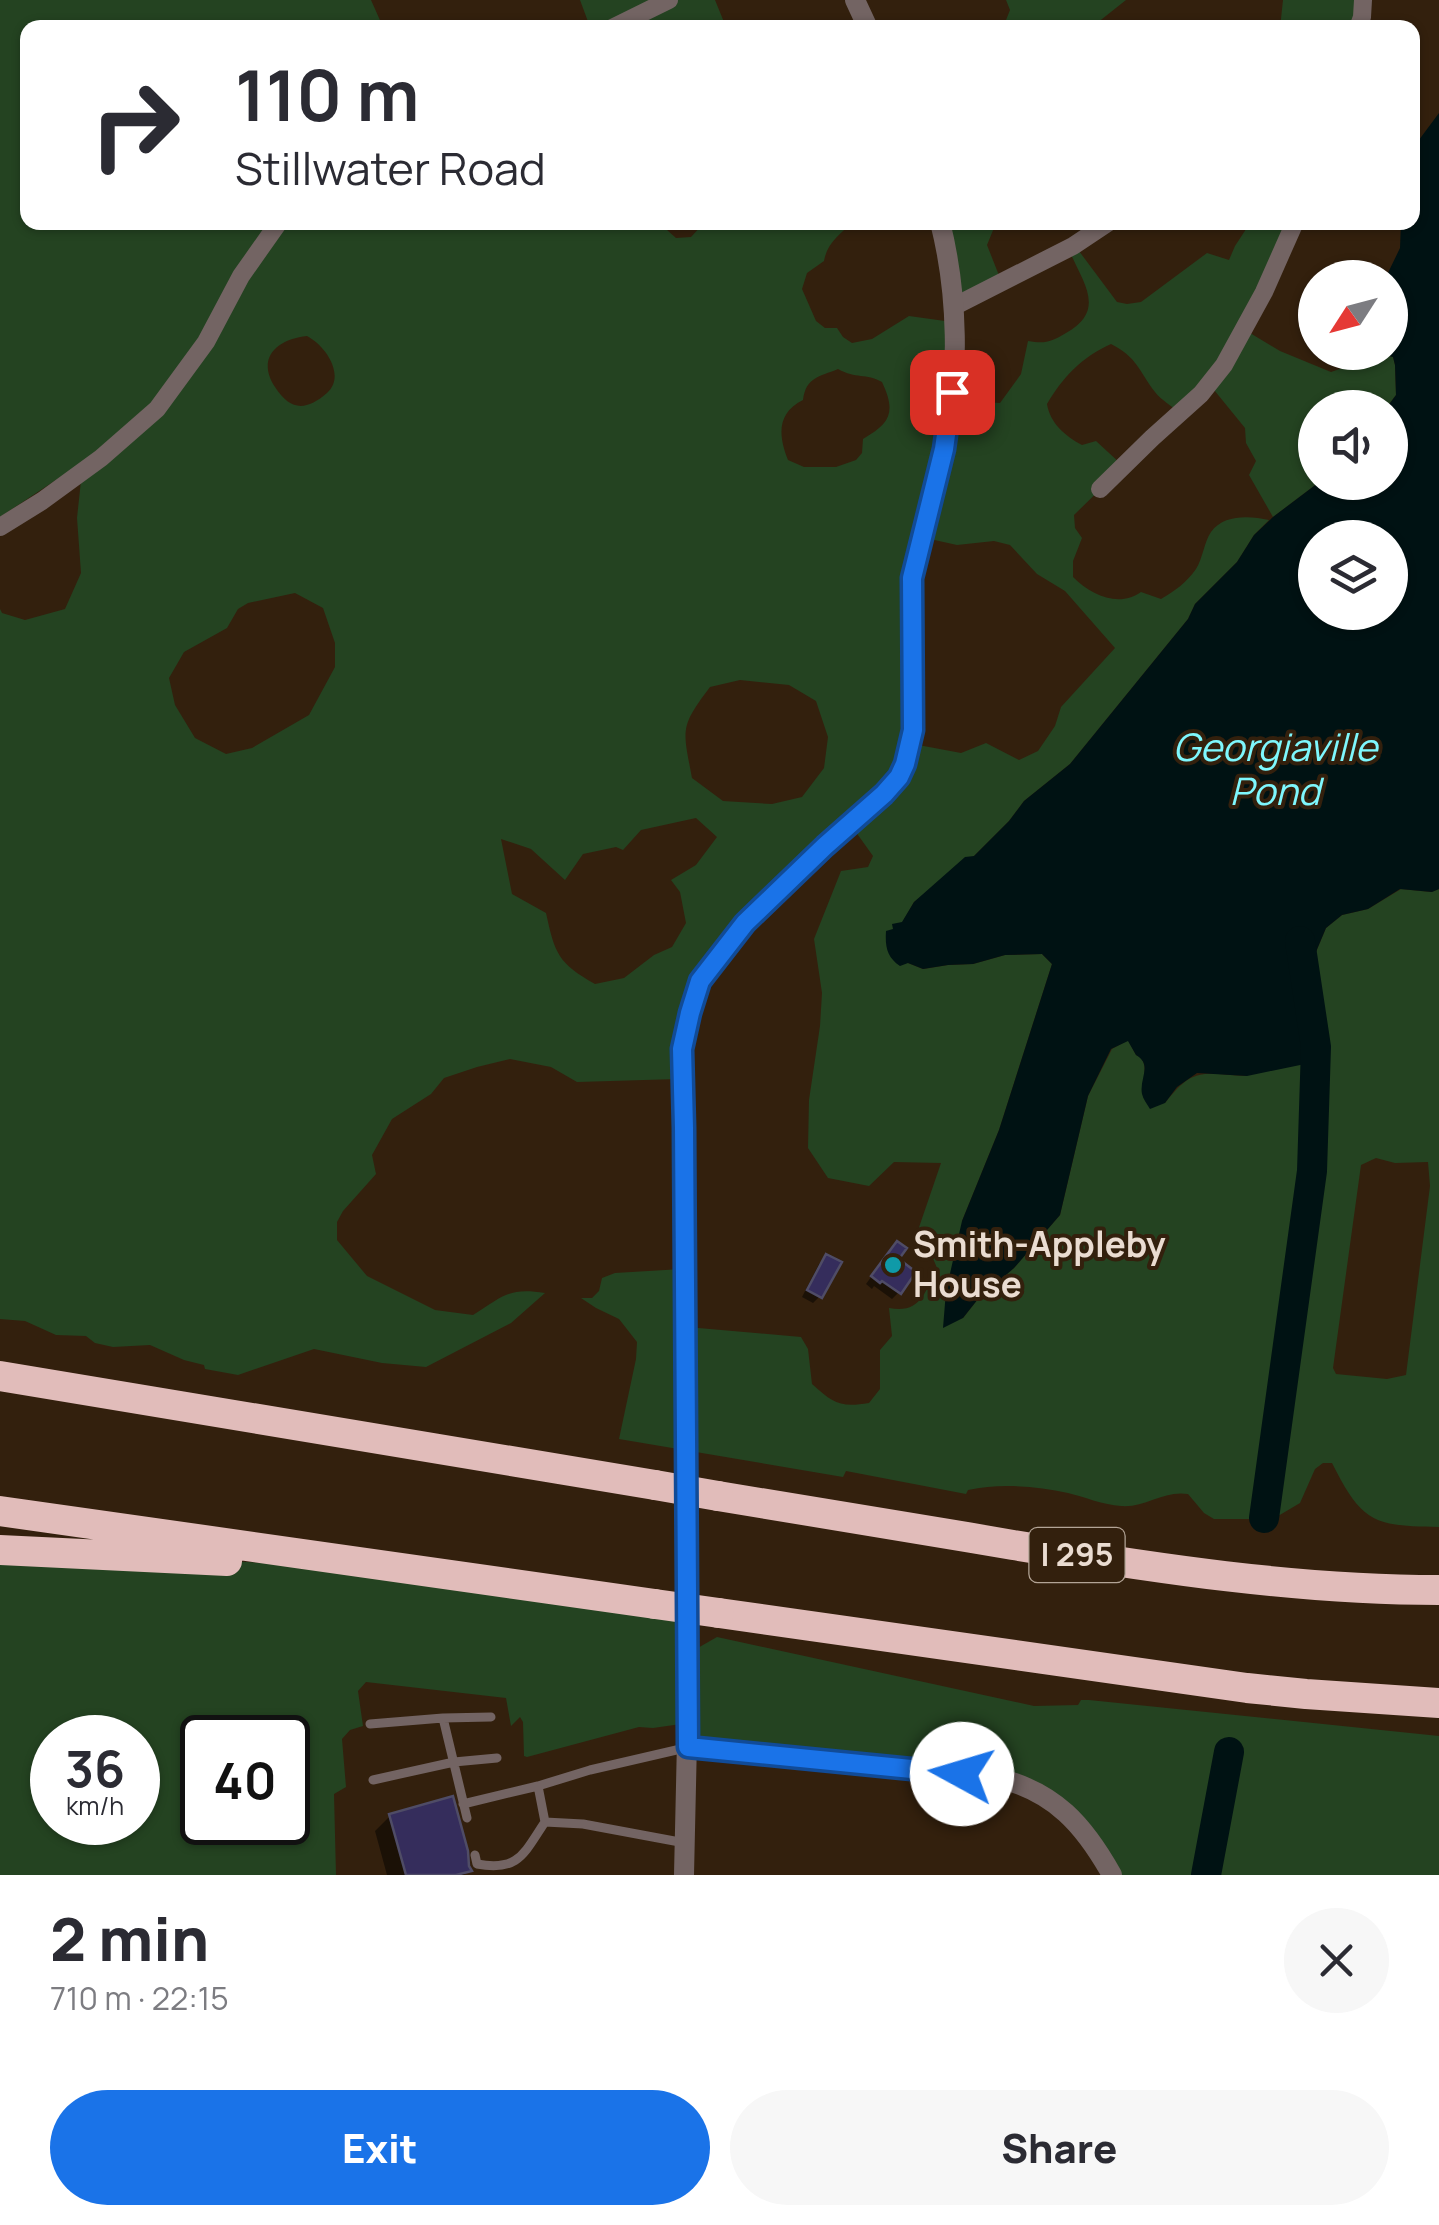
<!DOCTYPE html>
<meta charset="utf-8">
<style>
body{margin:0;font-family:Manrope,sans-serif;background:#f7f7f7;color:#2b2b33;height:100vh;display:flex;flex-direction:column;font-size:38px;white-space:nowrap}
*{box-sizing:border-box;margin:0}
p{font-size:32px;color:#7c7c81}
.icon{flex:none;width:55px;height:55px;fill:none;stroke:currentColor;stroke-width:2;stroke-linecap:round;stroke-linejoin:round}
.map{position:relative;height:1875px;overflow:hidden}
.sheet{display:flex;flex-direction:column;background:#fff;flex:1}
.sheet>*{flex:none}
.hud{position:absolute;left:20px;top:20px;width:1400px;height:210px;border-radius:20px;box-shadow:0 2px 8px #0004;background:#fff;color:#2b2b33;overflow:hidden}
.needle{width:65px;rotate:234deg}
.fabs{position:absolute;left:1298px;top:260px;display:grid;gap:20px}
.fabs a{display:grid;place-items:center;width:110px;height:110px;border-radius:50%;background:#fff;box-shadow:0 2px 8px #0004;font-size:50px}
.speed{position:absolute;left:30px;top:1715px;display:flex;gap:20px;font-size:50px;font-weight:700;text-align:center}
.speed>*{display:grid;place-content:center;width:130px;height:130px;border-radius:50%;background:#fff;box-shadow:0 2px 8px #0004;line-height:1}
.speed small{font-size:25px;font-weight:400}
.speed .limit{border:5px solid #111;border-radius:15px;background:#fff;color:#111}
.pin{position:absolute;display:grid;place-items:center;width:85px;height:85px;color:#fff;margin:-42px;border-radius:20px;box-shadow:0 5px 15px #0006}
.me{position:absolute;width:110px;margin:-55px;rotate:276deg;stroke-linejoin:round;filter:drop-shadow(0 0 8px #0008)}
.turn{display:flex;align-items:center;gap:35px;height:210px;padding:0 50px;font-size:45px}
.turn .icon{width:130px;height:130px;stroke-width:2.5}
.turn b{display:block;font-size:70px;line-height:85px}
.round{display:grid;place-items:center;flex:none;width:105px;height:105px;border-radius:52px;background:#f7f7f7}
.overview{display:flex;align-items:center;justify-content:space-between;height:170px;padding:0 50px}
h1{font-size:60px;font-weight:800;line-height:75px}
.button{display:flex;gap:20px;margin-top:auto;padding:20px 50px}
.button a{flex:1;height:115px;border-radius:60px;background:#1a73e8;color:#fff;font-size:40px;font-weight:800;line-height:115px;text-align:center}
.button a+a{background:#f7f7f7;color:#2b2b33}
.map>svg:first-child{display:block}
</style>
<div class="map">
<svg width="1439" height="1875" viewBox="0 0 1439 1875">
<rect width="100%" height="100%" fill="#33200d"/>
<path fill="#244321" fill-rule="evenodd" d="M 0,0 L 371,0 L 383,27 L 28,28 L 28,222 L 658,222 L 676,238 L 691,237 L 704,223 L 744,223 L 754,228 L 774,223 L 852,223 C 840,234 827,243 824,261 L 807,273 L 802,289 L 816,321 L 825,328 L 837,328 L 843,337 L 852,343 L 872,339 L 909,316 L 945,321 L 952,400 L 1000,403 L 1021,374 L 1028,341 C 1045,344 1051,342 1066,333 C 1107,310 1083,283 1069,250 L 1076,247 L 1117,302 L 1127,304 L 1141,302 L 1207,253 L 1229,260 L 1235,246 L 1250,223 L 1292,223 L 1245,330 L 1280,351 L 1331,372 L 1348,366 L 1355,353 L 1382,353 L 1393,357 L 1395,365 L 1396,395 L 1387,407 L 1315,408 L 1315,482 L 1318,483 L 1273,517 L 1249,475 L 1256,461 L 1246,443 L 1245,428 L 1210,385 L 1180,413 C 1172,406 1161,400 1155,392 C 1139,371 1137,357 1111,344 C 1082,357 1063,377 1047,404 C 1050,423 1065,436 1082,445 L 1096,441 L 1121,464 L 1121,469 L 1074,515 L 1075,528 L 1082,538 L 1073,561 L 1073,577 C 1091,595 1119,608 1141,592 L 1161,599 C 1176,590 1186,583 1196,569 C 1203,558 1204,542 1211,532 C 1224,514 1250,516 1269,520 L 1254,535 L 1237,562 L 1195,604 L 1188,619 L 1070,764 L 1024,801 L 1009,821 L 974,856 L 914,902 L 902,923 L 908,963 L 923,969 L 948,965 L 973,964 L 1005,955 L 1042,954 L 1052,964 L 999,1130 L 962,1221 L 963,1318 L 978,1299 L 1014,1268 L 1060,1215 L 1088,1096 L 1112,1049 L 1128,1040 L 1136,1055 C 1150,1060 1143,1080 1142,1093 L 1165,1103 C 1194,1065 1204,1074 1247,1076 L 1309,1010 L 1306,982 L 1313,959 L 1326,928 L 1342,915 L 1368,909 L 1401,889 L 1431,892 L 1439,889 L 1439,1527 C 1374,1526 1362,1523 1332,1463 L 1323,1463 L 1315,1469 L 1300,1503 L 1273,1519 L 1214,1519 L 1204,1513 L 1188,1494 C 1164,1490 1145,1508 1121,1506 C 1103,1505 1085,1497 1068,1493 C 1036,1486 1000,1483 968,1490 L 966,1494 L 846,1471 L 843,1477 L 619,1439 L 636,1359 L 637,1342 L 619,1319 L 596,1308 L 581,1298 L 592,1298 L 599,1291 L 602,1278 L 615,1273 L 682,1269 L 687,1327 L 801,1337 L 808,1349 L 812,1384 C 833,1403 840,1408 869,1403 L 880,1389 L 880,1350 L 892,1336 L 889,1308 C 921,1314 925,1292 937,1268 L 930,1251 L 915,1239 L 941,1163 L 894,1162 L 869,1186 L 828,1178 L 808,1148 L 809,1100 L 820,1026 L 822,993 L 814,939 L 841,871 L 868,867 L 873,856 L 853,828 L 820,853 L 711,975 L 678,1079 L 577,1082 L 551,1067 L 510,1059 L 477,1067 L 444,1078 L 431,1094 L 392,1119 L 372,1155 L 376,1174 L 343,1211 L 337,1222 L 337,1240 L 367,1276 L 435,1310 L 473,1315 C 503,1296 509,1287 545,1293 L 511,1323 L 426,1367 L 382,1363 L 314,1349 L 238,1375 L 205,1369 L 204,1365 L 184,1360 L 150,1345 L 113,1347 L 95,1343 L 86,1336 L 56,1335 L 25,1321 L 0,1319 L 0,609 L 2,613 L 25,620 L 65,609 L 81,573 L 77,518 L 83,462 L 0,517 ZM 307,336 C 326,346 346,376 327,393 C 305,412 290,410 275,387 C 256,358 277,339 307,336 ZM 838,369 C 856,379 866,373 882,382 C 896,412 891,423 863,439 L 862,453 L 856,460 L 836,467 L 804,467 L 788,460 C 778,435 777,413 803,400 C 806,377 819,377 838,369 ZM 921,537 L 957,545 L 994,541 L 1010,545 L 1037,574 L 1065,591 L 1115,648 L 1061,707 L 1055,726 L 1038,751 L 1019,760 L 986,743 L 961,753 L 913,744 ZM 295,593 L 323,608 L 335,643 L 335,667 L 309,715 L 252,748 L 226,754 L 195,738 L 175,705 L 169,678 L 184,652 L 227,628 L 238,609 L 248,603 ZM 740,680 L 789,685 L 816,701 L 828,737 L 824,768 L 802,797 L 772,804 L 723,801 L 692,778 C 683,729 679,728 710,687 ZM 696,818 L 717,837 L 696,865 L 671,880 L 680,892 L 686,923 L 672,947 L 654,955 L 624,978 L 595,984 C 558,963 555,954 546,913 L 512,894 L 501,839 L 531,849 L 565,880 L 583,854 L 616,847 L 623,850 L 641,830 ZM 1376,1158 L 1395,1163 L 1428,1162 L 1430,1186 L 1406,1375 L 1387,1379 L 1336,1374 L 1333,1368 L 1361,1165 Z
M 580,0 L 715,0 L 726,27 L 590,27 Z
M 1006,0 L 1126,0 L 1092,27 L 1001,27 L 1004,25 L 1010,10 Z
M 1283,0 L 1362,0 L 1356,27 L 1280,28 Z
M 937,223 L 996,223 L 987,245 L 1000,278 L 957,306 Z
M 0,1549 L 357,1568 L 682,1609 L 689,1653 L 717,1637 L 1034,1706 L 1078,1705 L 1081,1700 L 1089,1700 L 1439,1736 L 1439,1875 L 1109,1875 L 1100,1858 L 1036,1794 L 847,1760 L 693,1737 L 681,1724 L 653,1728 L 639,1727 L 527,1757 L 524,1756 L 523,1722 L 520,1717 L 511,1726 L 506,1698 L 366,1682 L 358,1691 L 363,1726 L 350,1730 L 342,1739 L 346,1787 L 334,1794 L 336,1875 L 0,1875 ZM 52,1738 L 138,1738 L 138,1822 L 52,1822 ZM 202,1738 L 288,1738 L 288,1822 L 202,1822 Z"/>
<path fill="#001213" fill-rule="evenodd" d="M 1439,113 L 1439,889 L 1432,892 L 1400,889 L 1368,909 L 1342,915 L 1326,928 L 1313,959 L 1306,982 L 1309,1010 L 1320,1050 L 1305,1064 L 1247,1076 L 1197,1073 L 1177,1087 L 1165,1103 L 1150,1109 C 1147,1104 1143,1099 1142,1094 C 1139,1078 1153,1065 1136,1055 L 1128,1041 L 1111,1049 L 1088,1096 L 1060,1215 L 1014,1268 L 978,1299 L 963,1318 L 943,1328 L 946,1291 L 962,1221 L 999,1130 L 1052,964 L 1042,954 L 1005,955 L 973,964 L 948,965 L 923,969 L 908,963 L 900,966 C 887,957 885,947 886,931 L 893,929 L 892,924 L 902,922 L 914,902 L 965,857 L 974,856 L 1009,821 L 1024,801 L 1070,764 L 1188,619 L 1195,604 L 1237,562 L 1254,535 L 1273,517 L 1318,483 L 1390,482 L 1390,408 L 1387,407 L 1396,395 L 1395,365 L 1393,357 L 1377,353 L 1390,352 L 1390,278 L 1386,277 L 1400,248 L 1401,223 L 1412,222 L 1413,148 ZM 1315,538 L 1390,538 L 1390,612 L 1315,612 Z"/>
<path fill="#0007" d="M 890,1251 L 895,1260 L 899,1292 L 892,1299 L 874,1286 L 872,1289 L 866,1284 Z
M 826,1257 L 820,1296 L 813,1303 L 802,1297 L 819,1264 Z
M 390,1816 L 469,1870 L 464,1875 L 387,1875 L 375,1831 Z"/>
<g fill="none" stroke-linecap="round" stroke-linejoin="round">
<path stroke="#001213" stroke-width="30" d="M 1264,1518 L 1312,1171 L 1316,1047 L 1300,941
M 1206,1875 L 1229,1752"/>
</g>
<path fill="#352d5c" stroke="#4f4c66" stroke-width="2.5" d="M 897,1241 L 907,1248 L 899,1259 L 916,1272 L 901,1294 L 882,1281 L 880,1283 L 871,1276 Z
M 826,1254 L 842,1262 L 822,1298 L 807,1290 Z
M 453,1796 L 468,1851 L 469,1866 L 472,1871 L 456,1875 L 406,1875 L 389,1814 Z"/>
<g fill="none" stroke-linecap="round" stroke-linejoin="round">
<path stroke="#736463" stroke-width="9" d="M 443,1718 L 491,1717
M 370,1724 L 443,1718 L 467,1818
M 373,1780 L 454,1762 L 497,1758
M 538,1786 L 590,1770 L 685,1748
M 463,1804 L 538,1786 L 545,1822 C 524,1853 519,1872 477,1864 L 475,1855
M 545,1822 L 583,1824 L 685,1843"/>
<path stroke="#736463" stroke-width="18" d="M 612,28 L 669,0
M 1358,28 L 1362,17 L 1363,0
M 953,307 L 1073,246 L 1109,222
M 1100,489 L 1152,438 L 1201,394 L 1224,365 L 1264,292 L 1295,222
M 0,527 L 42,501 L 101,458 L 157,409 L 206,342 L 241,276 L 279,222"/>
<path stroke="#736463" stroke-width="20" d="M 855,0 L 868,28
M 688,1747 L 998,1778 C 1055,1792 1084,1825 1112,1875
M 684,1875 L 688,1696 L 682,1049 C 685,1027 691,1004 700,984 C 704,973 715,962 722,953 C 755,909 797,870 839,834 C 859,817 885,800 900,777 C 929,728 906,630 913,574 C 919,531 935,490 944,448 C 960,377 958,293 940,222"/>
<path stroke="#e1bcba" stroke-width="30" d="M 0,1376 L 655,1485
M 718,1496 C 817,1512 915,1528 1013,1545 C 1154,1568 1296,1590 1439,1590
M 0,1511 L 655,1604
M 0,1550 L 227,1561
M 719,1613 L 1247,1688 L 1306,1694 L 1439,1703"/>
<path stroke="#e1bcba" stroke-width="30" d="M 655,1485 L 718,1496
M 655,1604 L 719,1613"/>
</g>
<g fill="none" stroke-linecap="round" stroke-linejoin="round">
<defs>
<path id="route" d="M 952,392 L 944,449 L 912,578 L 913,730 L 905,764 L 899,777 L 884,794 L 825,846 L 745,923 L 700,981 L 690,1013 L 682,1049 L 684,1128 L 688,1747 L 962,1774"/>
</defs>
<use href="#route" stroke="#114b97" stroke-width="25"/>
<use href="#route" stroke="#1a73e8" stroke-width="18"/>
</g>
<circle fill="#0f9aa8" stroke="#33200d" stroke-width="4" cx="893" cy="1265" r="10"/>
<g text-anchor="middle" stroke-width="8" stroke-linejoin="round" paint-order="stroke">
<rect fill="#33200d" stroke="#b3a496" stroke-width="2.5" x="1029.5" y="1528" width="95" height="54" rx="8"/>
<g font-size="32" font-weight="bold" fill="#eadcd1">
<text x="1077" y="1566">I 295</text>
</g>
<g font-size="35" font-weight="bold" fill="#eadcd1" stroke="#33200d" text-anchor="start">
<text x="913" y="1257">Smith-Appleby<tspan x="913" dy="40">House</tspan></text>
</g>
<g font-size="38" font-style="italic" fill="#7ef7fd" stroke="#33200d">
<text x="1275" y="761">Georgiaville<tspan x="1275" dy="44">Pond</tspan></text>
</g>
</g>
</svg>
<div class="fabs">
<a><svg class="needle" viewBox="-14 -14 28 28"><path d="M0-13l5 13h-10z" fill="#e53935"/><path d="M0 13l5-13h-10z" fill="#7c7c81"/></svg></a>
<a><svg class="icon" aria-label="sound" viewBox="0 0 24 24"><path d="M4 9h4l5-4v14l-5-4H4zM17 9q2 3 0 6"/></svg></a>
<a><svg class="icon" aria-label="layers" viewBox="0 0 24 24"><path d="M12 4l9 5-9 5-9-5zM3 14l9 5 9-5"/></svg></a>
</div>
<div class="speed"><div>36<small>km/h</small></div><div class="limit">40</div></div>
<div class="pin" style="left:952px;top:392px;background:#d93025"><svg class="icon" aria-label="arrive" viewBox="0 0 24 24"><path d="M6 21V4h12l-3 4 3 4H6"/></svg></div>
<svg class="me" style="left:962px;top:1774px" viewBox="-20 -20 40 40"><circle r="19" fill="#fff"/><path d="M0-13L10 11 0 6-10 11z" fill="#1a73e8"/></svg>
<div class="hud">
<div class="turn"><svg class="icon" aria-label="right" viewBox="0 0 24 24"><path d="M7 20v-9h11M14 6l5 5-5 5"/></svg><div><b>110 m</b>Stillwater Road</div></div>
</div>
</div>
<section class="sheet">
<div class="overview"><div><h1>2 min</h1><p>710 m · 22:15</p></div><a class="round"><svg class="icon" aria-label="close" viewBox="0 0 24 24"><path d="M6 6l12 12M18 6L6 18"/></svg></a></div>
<div class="button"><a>Exit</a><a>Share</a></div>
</section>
